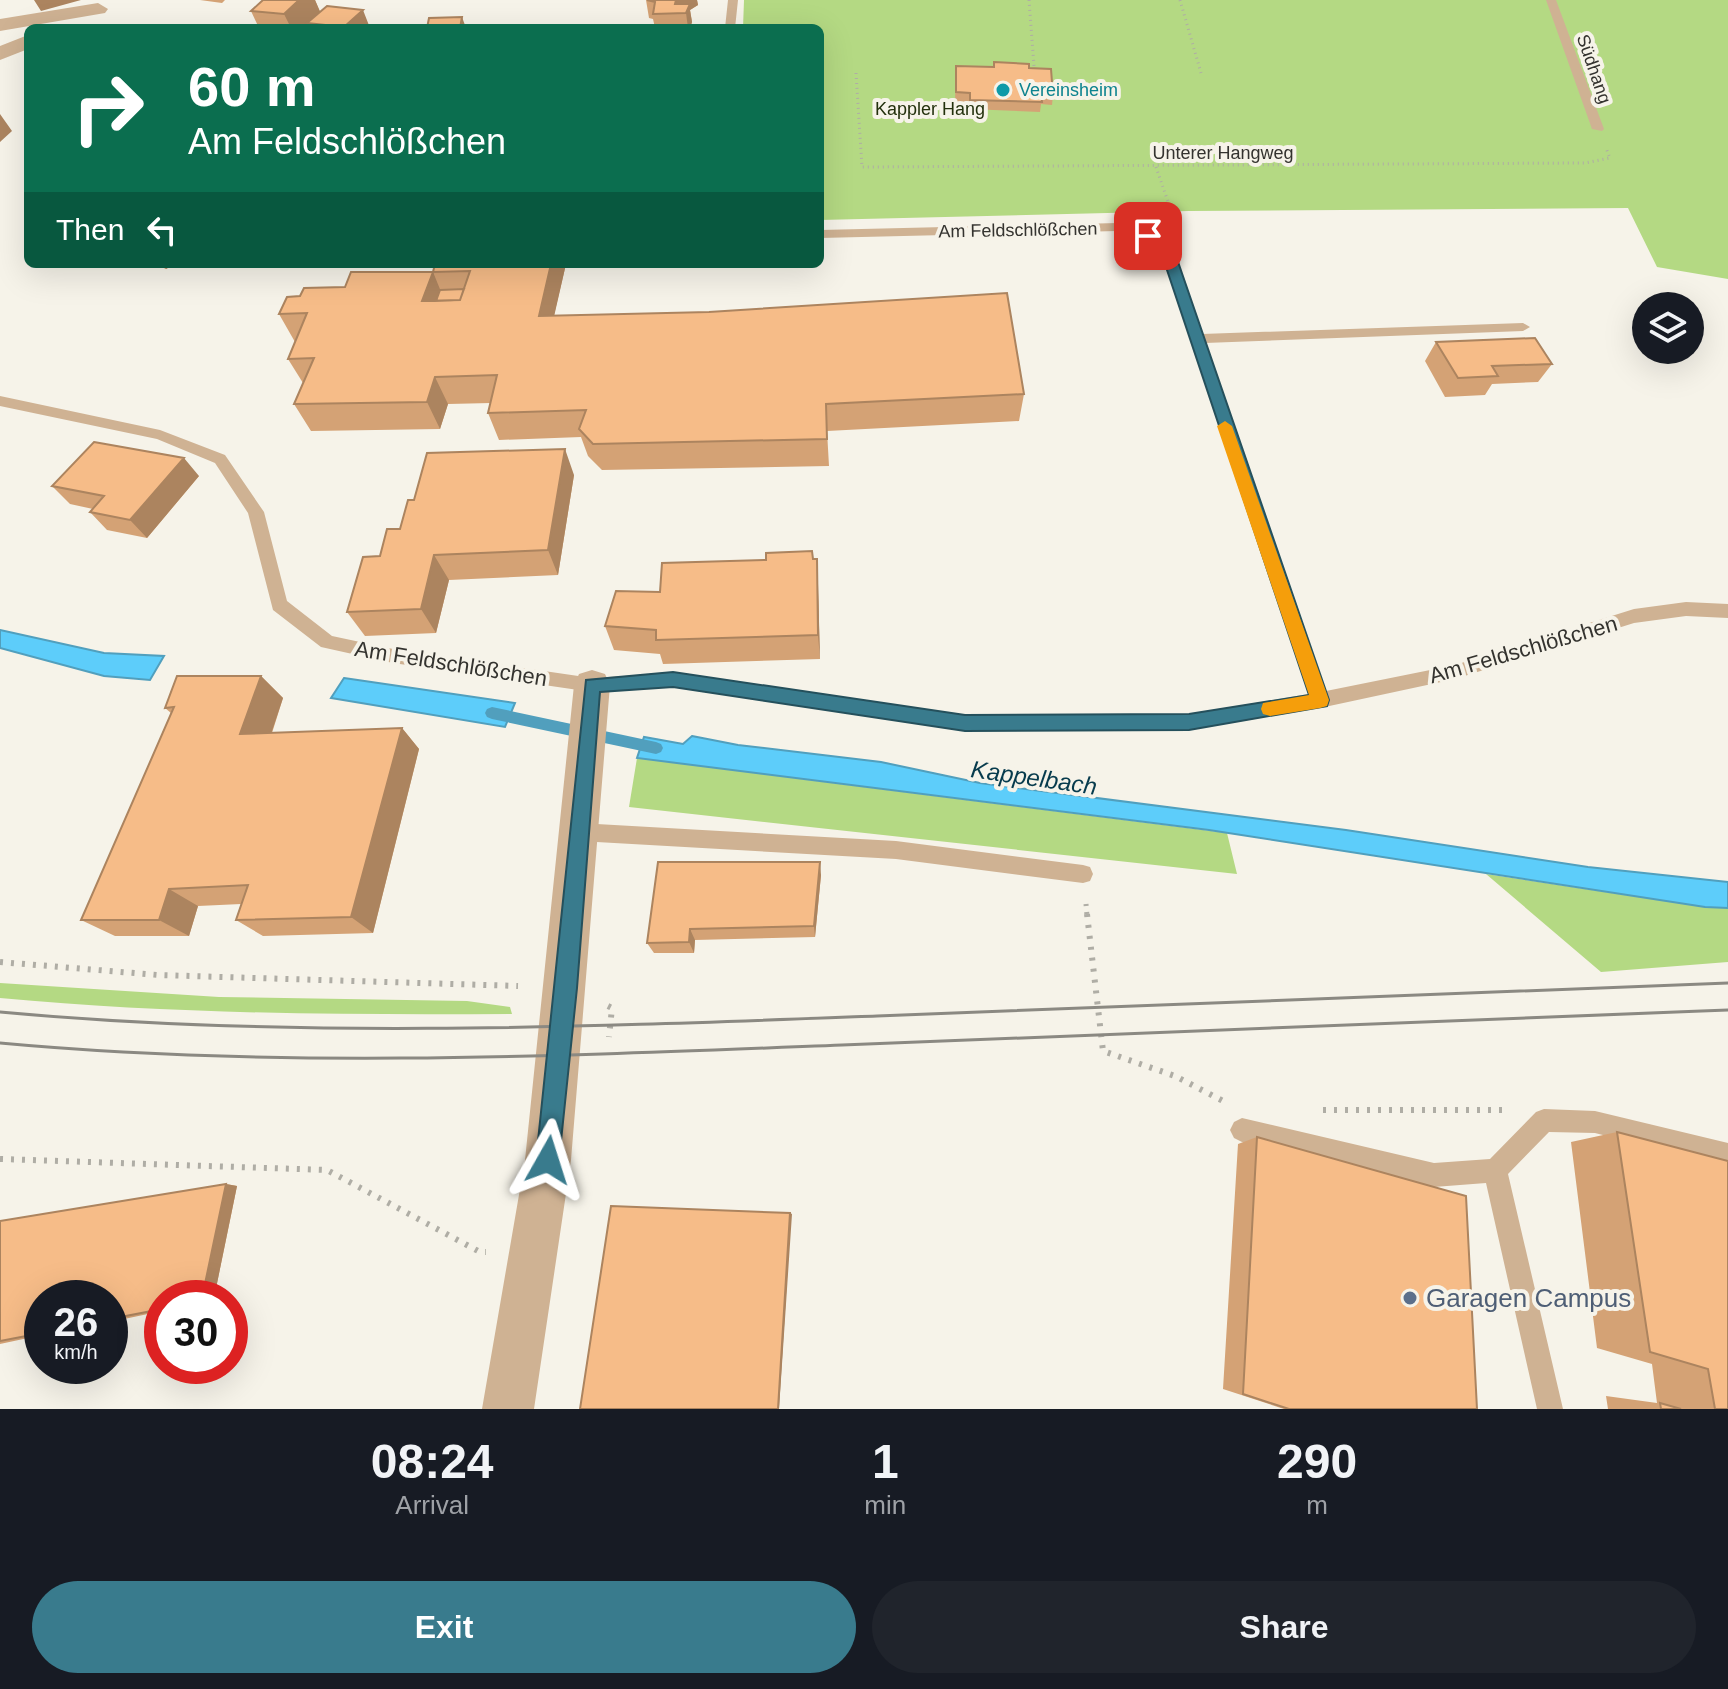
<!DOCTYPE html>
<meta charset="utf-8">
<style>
body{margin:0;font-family:Arial,sans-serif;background:#20242c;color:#f1f3f6;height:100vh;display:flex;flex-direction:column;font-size:30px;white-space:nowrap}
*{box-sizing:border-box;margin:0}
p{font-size:26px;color:#9ea1a6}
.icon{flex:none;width:44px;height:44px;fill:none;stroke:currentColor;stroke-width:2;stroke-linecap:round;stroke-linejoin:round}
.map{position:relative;height:1409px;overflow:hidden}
.details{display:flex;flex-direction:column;background:#171b24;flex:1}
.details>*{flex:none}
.guide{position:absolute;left:24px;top:24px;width:800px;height:244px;border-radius:12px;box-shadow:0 8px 32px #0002;background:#0b6e4f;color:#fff;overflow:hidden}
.fabs{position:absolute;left:1632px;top:292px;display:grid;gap:16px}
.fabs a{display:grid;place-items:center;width:72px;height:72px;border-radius:50%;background:#171b24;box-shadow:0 8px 32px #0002;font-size:40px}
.speed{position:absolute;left:24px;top:1280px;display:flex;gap:16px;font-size:40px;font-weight:700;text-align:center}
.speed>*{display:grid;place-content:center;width:104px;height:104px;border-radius:50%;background:#171b24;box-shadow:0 8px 32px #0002;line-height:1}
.speed small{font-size:20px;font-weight:400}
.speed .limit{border:12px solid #d22;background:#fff;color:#111}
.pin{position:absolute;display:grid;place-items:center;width:68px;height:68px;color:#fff;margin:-34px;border-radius:16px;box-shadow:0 4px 12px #0006}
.me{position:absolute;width:88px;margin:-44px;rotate:6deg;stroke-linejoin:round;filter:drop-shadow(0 0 6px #0008)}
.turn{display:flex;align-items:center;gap:28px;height:168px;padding:0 32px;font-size:36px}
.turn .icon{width:104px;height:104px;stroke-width:2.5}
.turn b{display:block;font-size:56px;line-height:68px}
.then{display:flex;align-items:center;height:76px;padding:0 32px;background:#0003;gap:16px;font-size:30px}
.eta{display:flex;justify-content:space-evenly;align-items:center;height:136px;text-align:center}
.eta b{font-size:48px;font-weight:700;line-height:56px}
.cta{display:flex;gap:16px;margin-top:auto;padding:16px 32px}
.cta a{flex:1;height:92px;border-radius:48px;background:#397b8d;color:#fff;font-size:32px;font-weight:700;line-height:92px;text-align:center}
.cta a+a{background:#20242c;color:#f1f3f6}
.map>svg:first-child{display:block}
</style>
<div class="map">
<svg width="1728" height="1409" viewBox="0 0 1728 1409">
<rect width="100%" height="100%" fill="#f6f3e9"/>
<path fill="#b4d983" d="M 744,0 L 1728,0 L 1728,279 L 1657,267 L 1628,208 L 1189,211 L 820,220 L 820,28 L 743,28 Z
M 637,758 L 1227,833 L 1237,874 L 629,807 Z
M 1486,874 L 1705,907 L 1728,908 L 1728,962 L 1601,972 Z
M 0,983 L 219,997 L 467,1001 L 510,1007 L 512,1014 C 342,1015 170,1014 0,998 Z"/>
<path fill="#5dcdfa" stroke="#519fbd" stroke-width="2" d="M 0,630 L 104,653 L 164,656 L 150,680 L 104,676 L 0,648 Z
M 344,678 L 515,703 L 505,727 L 331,698 Z
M 692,736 L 738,745 L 881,762 L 980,783 L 1346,830 L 1588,867 L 1728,882 L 1728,908 L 1705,907 L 1209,830 L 637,758 L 644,737 L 683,744 Z"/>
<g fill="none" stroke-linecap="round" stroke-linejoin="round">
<path fill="#519fbd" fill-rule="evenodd" d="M 492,707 L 656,742 L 661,744 L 663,748 L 661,752 L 656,754 L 492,719 L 487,717 L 485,713 L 487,709 Z"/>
<path stroke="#afada5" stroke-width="3" stroke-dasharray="1 4" stroke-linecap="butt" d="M 1029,0 L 1034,66
M 1180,0 L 1201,73
M 856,73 L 862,167 L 1585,163 L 1610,158 L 1606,148
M 1156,167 L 1174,219"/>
<path stroke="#afada5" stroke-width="5" stroke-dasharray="2 6" stroke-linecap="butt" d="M 1086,904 L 1087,916"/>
<path stroke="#afada5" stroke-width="6" stroke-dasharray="3 8" stroke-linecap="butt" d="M 1087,914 L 1103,1051 L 1175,1076 L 1223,1101
M 0,962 L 158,975 L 518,986
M 608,1006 L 612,1008 L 609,1037
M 1323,1110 L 1505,1110
M 0,1159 L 327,1170 L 480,1252 L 486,1252"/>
<path fill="#cfb293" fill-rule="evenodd" d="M 728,0 L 738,0 L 735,28 L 725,28 Z
M 1546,0 L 1556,0 L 1604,129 L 1602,131 L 1592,129 Z
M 1118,223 L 1152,233 L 1173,253 L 1202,334 L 1523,323 L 1530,327 L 1523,331 L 1205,343 L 1326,691 L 1455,665 L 1634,609 L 1686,602 L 1728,604 L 1728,618 L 1686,616 L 1634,623 L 1455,679 L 1320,708 L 1189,730 L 965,731 L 673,687 L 592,692 L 393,663 L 321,647 L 273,610 L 248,513 L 215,463 L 157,439 L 0,406 L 0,396 L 160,430 L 225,455 L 264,512 L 287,601 L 332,636 L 393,649 L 592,678 L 673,673 L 965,715 L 1189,714 L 1309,694 L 1163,257 L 1144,239 L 1117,231 L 820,238 L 820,230 Z
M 579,823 L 896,841 L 1083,865 L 1090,867 L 1093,874 L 1090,881 L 1083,883 L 896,859 L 579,841 L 572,838 L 569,832 L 572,826 Z
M 1544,1109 L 1595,1111 L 1728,1143 L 1728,1167 L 1595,1133 L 1549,1132 L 1508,1174 L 1563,1409 L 1537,1409 L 1486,1183 L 1434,1187 L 1242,1142 L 1234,1138 L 1230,1130 L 1234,1122 L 1242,1118 L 1434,1163 L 1490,1159 L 1536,1112 Z"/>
<path fill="#cfb293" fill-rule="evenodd" d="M 98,3 L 108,9 L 105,13 L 0,31 L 0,19 Z
M 28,35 L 28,49 L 0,60 L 0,46 Z
M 592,670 L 605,674 L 610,685 L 571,1160 L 534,1409 L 482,1409 L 525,1160 L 574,685 L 579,674 Z"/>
<path stroke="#8b8982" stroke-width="3" d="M 0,1012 C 292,1039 584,1027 877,1016 C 1161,1005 1444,994 1728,983
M 0,1043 C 280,1069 562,1056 842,1045 C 1138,1033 1433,1022 1728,1010"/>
</g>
<path fill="#d4a275" d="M 200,0 L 225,0 L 222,3 Z
M 263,0 L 315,0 L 320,12 L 370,28 L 259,28 L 251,11 Z
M 646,0 L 697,0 L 698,5 L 690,10 L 692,22 L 690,28 L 655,28 L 653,19 L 649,18 Z
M 956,66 L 1029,68 L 1053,95 L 1052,105 L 1041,104 L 1040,112 L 969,109 L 969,102 L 955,102 Z
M 155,264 L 175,264 L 166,269 Z
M 435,264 L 566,264 L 554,315 L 1024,394 L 1019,421 L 827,431 L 829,466 L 602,470 L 588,456 L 581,437 L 499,440 L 488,413 L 491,403 L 448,404 L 440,429 L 311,431 L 294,404 L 303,383 L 288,359 L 295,342 L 279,314 L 300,296 L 433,272 Z
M 1436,342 L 1552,364 L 1538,382 L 1492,384 L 1485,395 L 1445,397 L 1425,361 Z
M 574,475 L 558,575 L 449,580 L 436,633 L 365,636 L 347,612 L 380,556 L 400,529 L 414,500 Z
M 199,476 L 147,538 L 107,530 L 90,512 L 93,509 L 70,504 L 52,486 Z
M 813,559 L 817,559 L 820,659 L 663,664 L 660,654 L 614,650 L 605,626 L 660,592 Z
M 261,676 L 283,698 L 272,733 L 402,728 L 419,749 L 373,933 L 263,936 L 236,920 L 241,904 L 198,906 L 189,936 L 115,936 L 81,920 L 171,713 L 165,708 Z
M 821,875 L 815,937 L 695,940 L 694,953 L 654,953 L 647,943 Z
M 1617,1132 L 1728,1409 L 1608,1409 L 1606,1396 L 1657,1403 L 1652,1364 L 1597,1348 L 1571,1142 Z
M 1257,1137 L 1477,1409 L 1284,1409 L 1223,1389 L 1238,1144 Z
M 226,1184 L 237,1186 L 214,1298 L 162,1298 L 162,1311 L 110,1322 L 110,1298 L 42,1298 L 42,1335 L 0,1344 L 0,1221 Z"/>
<path fill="#ac845f" d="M 34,0 L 81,0 L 41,11 Z
M 299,0 L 315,0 L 322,16 L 307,23 L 309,28 L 291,28 L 284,14 Z
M 676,0 L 697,0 L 698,5 L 690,10 L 692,22 L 690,28 L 688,28 L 686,13 L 675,4 Z
M 363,10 L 370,28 L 344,28 L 344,27 Z
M 462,17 L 466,28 L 460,28 Z
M 0,114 L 12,131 L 0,142 Z
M 162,264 L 175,264 L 166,269 Z
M 551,264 L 566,264 L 548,343 L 539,316 Z
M 433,272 L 444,299 L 438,319 L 422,301 Z
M 435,377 L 448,404 L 440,429 L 427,402 Z
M 565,449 L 574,475 L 558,575 L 548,550 Z
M 184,458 L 199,476 L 147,538 L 130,520 Z
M 434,555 L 449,580 L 436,633 L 421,609 Z
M 817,559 L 818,584 L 820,659 L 818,635 Z
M 261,676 L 283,698 L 264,755 L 240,734 Z
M 402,728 L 419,749 L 373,933 L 351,917 Z
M 820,862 L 821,875 L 815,937 L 814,926 Z
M 169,889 L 198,906 L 189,936 L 159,920 Z
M 690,929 L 695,940 L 694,953 L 689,942 Z
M 226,1184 L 237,1186 L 214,1298 L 202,1298 Z
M 790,1213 L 792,1214 L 779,1409 L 778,1409 Z"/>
<path fill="#f6bc88" stroke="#ac845f" stroke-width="2" d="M 263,0 L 299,0 L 284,14 L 251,11 Z
M 647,0 L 676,0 L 675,4 L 690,4 L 686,13 L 653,14 L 655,2 Z
M 327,6 L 363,10 L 344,27 L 307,23 Z
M 462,17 L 460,28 L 427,28 L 429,18 Z
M 994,62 L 1029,64 L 1029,68 L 1051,69 L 1053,95 L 1041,95 L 1042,102 L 970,100 L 970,93 L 956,92 L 956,66 L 994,67 Z
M 435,264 L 551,264 L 539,316 L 709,312 L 1007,293 L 1024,394 L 826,404 L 827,439 L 593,444 L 579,429 L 586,410 L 488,413 L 497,375 L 435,377 L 427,402 L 294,404 L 314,358 L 288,359 L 307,313 L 279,314 L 287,297 L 300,296 L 304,288 L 345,287 L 351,272 L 433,272 L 422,301 L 460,300 L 470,271 L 433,272 Z
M 464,289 L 460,300 L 436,301 L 440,290 Z
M 1535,338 L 1552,364 L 1492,366 L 1498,376 L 1458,378 L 1436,342 Z
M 94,442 L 184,458 L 130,520 L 90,512 L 104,496 L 52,486 Z
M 565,449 L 548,550 L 434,555 L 421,609 L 347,612 L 363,557 L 380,556 L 387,529 L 400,529 L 408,500 L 414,500 L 427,453 Z
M 812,551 L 813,559 L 817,559 L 818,635 L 656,640 L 656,630 L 605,626 L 616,591 L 660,592 L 662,563 L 766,560 L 766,553 Z
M 177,676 L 261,676 L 240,734 L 402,728 L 351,917 L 236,920 L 248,885 L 169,889 L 159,920 L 81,920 L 174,707 L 165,708 Z
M 658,862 L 820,862 L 814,926 L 690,929 L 689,942 L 647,943 Z
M 1617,1132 L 1728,1161 L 1728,1409 L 1715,1409 L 1708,1369 L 1650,1352 Z
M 1257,1137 L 1466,1196 L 1477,1409 L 1289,1409 L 1243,1394 Z
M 226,1184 L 202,1298 L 162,1298 L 162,1309 L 110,1319 L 110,1298 L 42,1298 L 42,1333 L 0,1341 L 0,1221 Z
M 611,1206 L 790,1213 L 778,1409 L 580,1409 Z
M 1660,1403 L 1681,1409 L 1661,1409 Z"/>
<path fill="#397b8d" stroke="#25505c" stroke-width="2" d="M 1143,233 L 1152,233 L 1176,256 L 1329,700 L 1327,706 L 1189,730 L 965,731 L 673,687 L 600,692 L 577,988 L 559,1160 L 556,1168 L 548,1172 L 539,1168 L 536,1160 L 586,680 L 673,672 L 965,715 L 1189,714 L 1309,695 L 1163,258 L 1143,238 Z"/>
<path fill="#f59e0b" d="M 1225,421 L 1232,426 L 1329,700 L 1327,706 L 1320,708 L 1270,716 L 1263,714 L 1261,709 L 1263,703 L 1309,695 L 1217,426 Z"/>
<circle fill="#0f9aa8" stroke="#f6f3e9" stroke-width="3" cx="1003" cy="90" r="8"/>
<circle fill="#5c6f8a" stroke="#f6f3e9" stroke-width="3" cx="1410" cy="1298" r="8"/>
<g text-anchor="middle" stroke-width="8" stroke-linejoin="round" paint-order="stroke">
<g font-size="18" fill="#34332f" stroke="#f6f3e9">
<text transform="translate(1594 69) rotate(71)" y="6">Südhang</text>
<text x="1223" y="159">Unterer Hangweg</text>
<text transform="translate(1018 230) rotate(-1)" y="6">Am Feldschlößchen</text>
</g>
<g font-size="18" fill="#0d838f" stroke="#f6f3e9" text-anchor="start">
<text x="1019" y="96">Vereinsheim</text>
</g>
<g font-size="18" fill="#23310d" stroke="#f6f3e9">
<text x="930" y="115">Kappler Hang</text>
</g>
<g font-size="22" fill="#34332f" stroke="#f6f3e9">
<text transform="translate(1523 649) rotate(-16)" y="8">Am Feldschlößchen</text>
<text transform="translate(451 663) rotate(9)" y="8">Am Feldschlößchen</text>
</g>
<g font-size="24" font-style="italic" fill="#073b4d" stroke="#f6f3e9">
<text transform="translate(1034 778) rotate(8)" y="8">Kappelbach</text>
</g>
<g font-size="26" fill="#4e5e75" stroke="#f6f3e9" text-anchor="start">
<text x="1426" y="1307">Garagen Campus</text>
</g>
</g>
</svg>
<div class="fabs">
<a><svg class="icon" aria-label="layers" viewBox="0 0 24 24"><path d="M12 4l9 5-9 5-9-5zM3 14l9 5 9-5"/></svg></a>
</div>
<div class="speed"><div>26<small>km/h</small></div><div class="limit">30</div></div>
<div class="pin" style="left:1148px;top:236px;background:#d93025"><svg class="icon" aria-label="arrive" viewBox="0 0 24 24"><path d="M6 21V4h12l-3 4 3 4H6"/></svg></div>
<svg class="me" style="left:548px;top:1160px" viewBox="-20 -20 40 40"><path d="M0-17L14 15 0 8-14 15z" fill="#397b8d" stroke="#fff" stroke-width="4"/></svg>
<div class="guide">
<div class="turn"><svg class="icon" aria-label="right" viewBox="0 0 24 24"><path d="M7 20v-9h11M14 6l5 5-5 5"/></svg><div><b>60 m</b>Am Feldschlößchen</div></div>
<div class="then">Then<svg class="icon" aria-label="left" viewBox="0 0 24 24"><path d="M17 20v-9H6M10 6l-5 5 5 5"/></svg></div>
</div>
</div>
<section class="details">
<div class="eta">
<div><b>08:24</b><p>Arrival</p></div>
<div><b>1</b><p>min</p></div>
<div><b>290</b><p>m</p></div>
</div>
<div class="cta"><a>Exit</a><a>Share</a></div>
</section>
